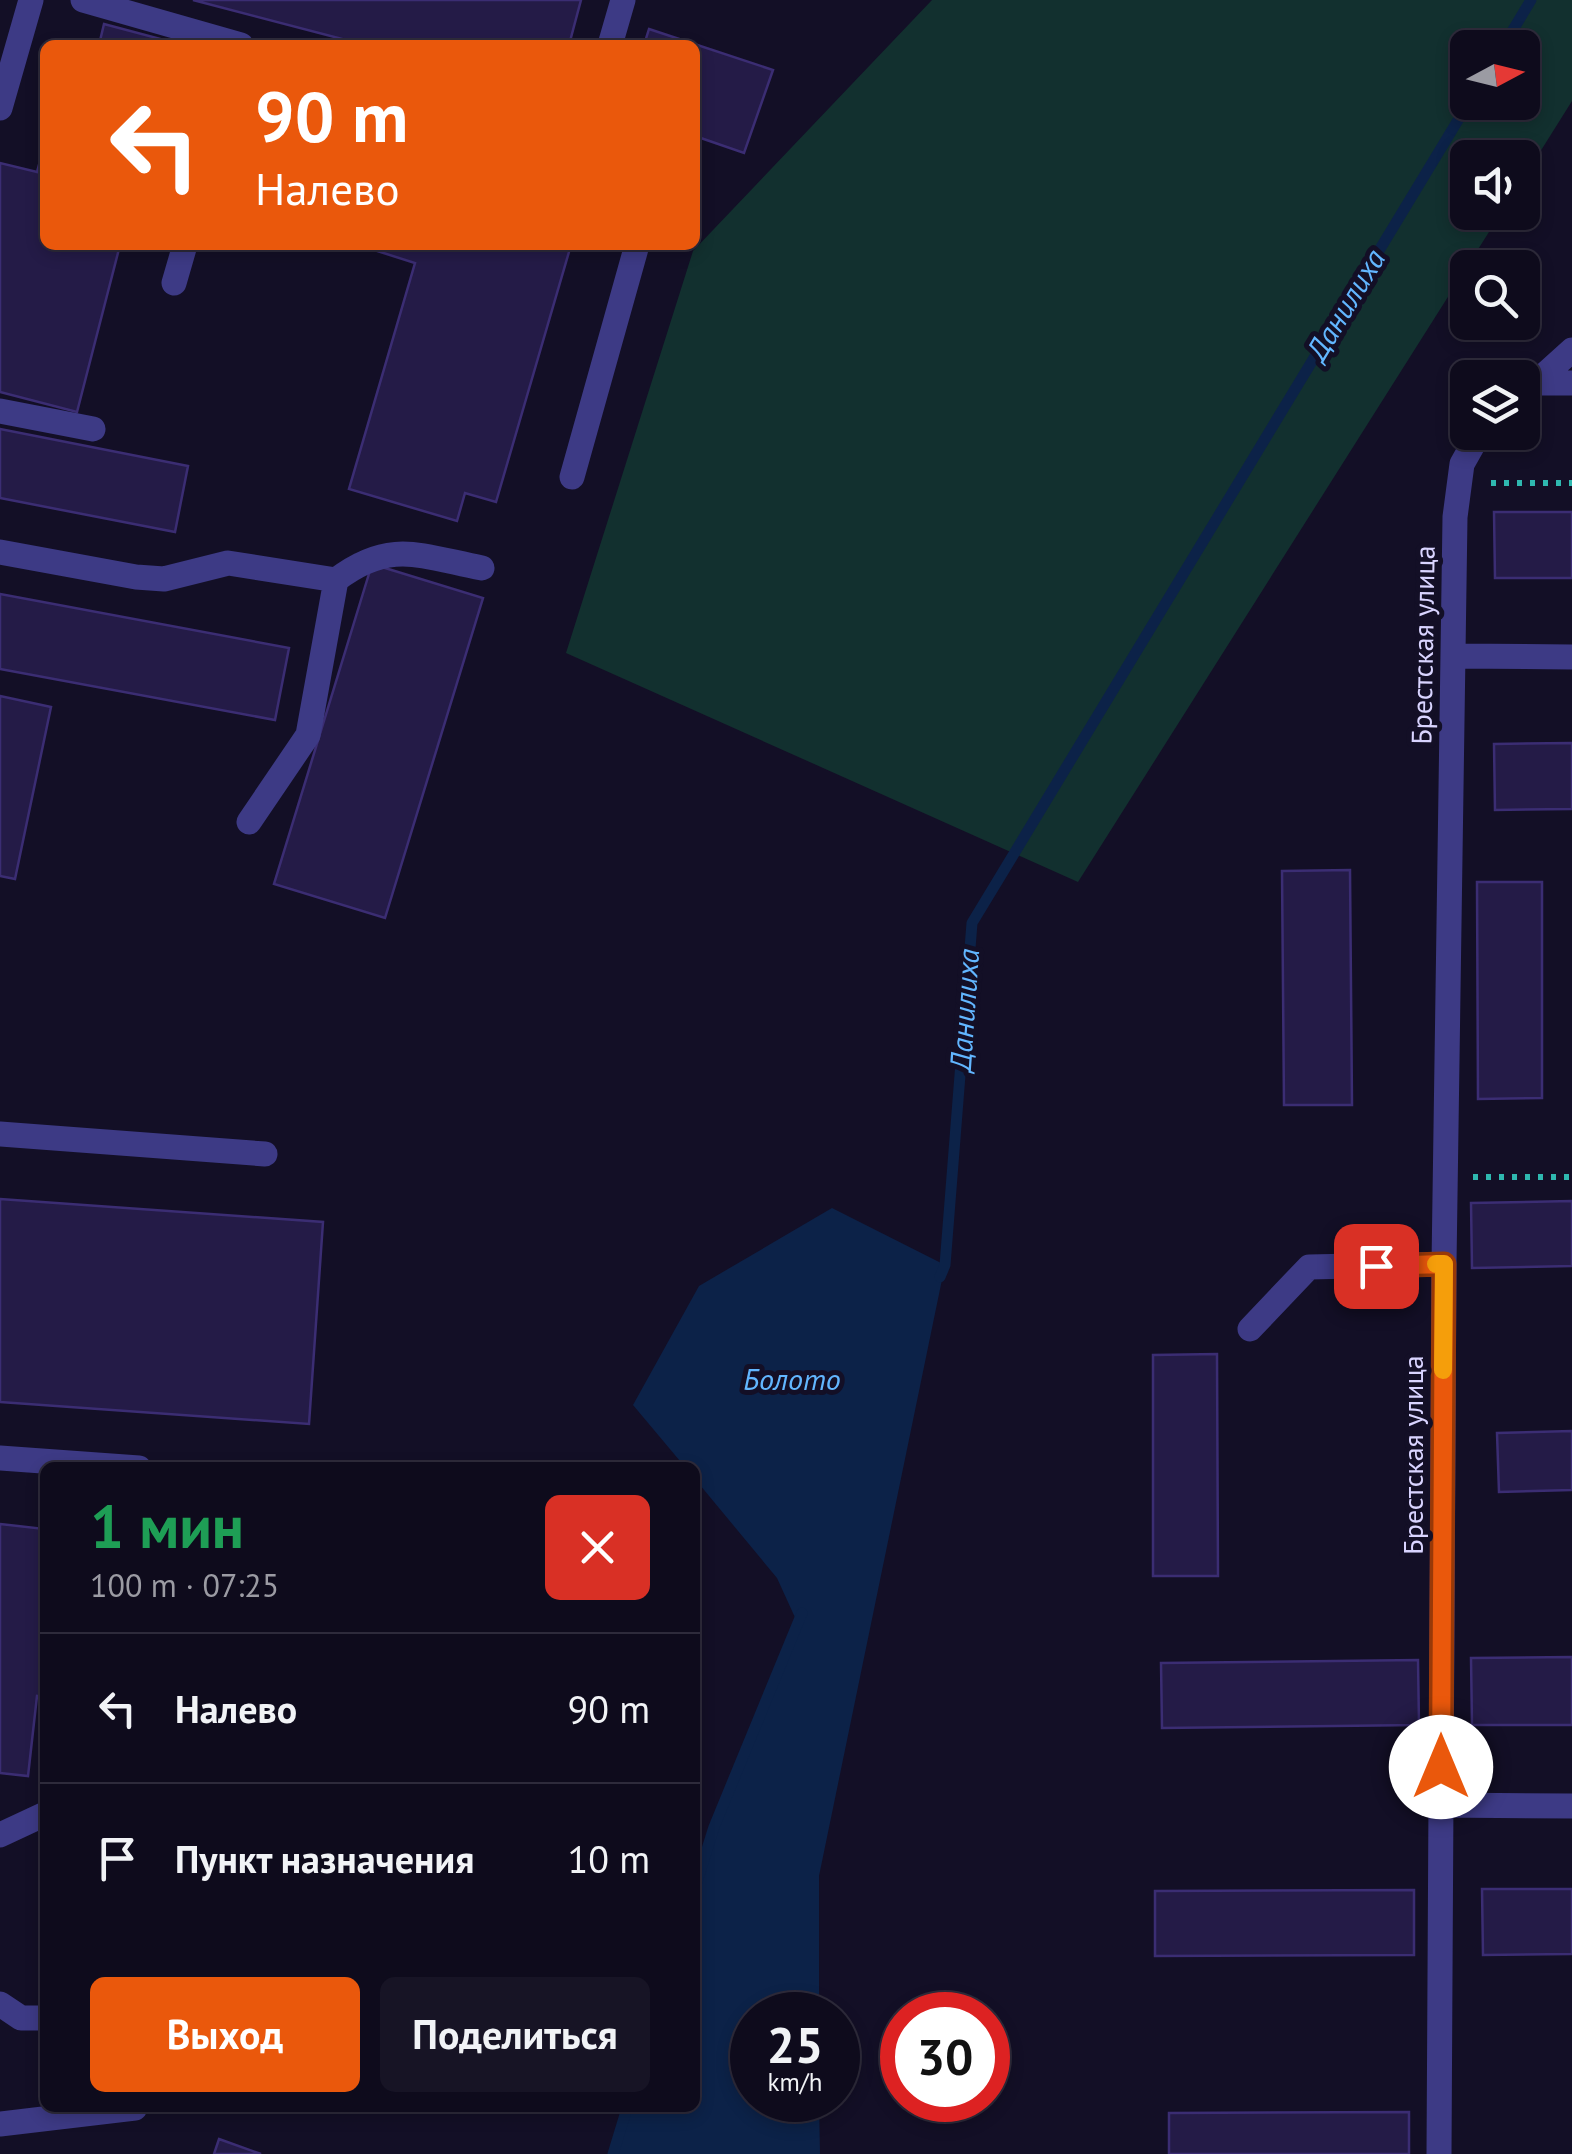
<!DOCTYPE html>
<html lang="ru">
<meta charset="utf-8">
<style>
body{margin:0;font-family:"PT Sans",sans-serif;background:#171425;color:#f1f3f6;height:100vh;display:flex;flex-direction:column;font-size:38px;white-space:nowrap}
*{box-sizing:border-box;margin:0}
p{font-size:32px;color:#9b9ba3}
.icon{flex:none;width:55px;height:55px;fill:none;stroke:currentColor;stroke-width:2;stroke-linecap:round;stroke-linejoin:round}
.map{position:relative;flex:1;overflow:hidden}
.drawer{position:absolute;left:40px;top:1462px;width:660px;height:650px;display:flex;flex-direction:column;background:#0e0b1c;border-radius:15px;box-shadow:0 5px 15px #0003,0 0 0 2px #2e2b3b}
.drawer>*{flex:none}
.banner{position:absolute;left:40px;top:40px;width:660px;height:210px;border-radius:15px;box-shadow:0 5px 15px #0003,0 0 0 2px #2e2b3b;background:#ea580c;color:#fff;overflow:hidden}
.needle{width:65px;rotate:83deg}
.tools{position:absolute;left:1450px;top:30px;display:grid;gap:20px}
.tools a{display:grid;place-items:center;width:90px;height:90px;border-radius:15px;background:#0e0b1c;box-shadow:0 5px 15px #0003,0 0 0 2px #2e2b3b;font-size:50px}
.speed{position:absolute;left:730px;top:1992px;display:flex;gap:20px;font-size:50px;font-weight:700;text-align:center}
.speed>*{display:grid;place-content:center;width:130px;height:130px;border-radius:50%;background:#0e0b1c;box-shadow:0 5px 15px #0003,0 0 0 2px #2e2b3b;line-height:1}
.speed small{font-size:25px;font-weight:400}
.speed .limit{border:15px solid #d22;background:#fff;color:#111}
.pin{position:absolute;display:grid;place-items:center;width:85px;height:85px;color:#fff;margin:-42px;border-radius:20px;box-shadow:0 5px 15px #0006}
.me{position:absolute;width:110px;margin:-55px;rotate:0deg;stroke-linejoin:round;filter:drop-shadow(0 0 8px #0008)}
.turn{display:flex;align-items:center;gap:35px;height:210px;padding:0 50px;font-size:45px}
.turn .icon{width:130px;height:130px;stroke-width:2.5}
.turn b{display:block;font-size:70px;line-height:85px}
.round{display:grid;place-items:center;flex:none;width:105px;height:105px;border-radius:15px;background:#171425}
.head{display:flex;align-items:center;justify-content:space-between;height:170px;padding:0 50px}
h1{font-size:60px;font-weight:600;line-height:75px;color:#1e9e55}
.action{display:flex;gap:20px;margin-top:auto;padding:20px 50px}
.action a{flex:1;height:115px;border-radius:15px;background:#ea580c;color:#fff;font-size:40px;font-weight:600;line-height:115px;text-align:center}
.action a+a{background:#171425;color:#f1f3f6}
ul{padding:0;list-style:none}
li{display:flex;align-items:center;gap:30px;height:150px;padding:0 50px;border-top:2px solid #2e2b3b}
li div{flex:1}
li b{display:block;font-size:38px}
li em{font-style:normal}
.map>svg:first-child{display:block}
</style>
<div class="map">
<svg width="1572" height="2154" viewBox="0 0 1572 2154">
<rect width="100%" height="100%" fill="#130f26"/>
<path fill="#12302f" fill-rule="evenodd" d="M 932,0 L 1572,0 L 1572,101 L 1523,179 L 1522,158 L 1468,158 L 1468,212 L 1501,213 L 1078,882 L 566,653 L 693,251 ZM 1468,48 L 1522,48 L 1522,102 L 1468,102 Z"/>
<path fill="#0c2248" d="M 832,1208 L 945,1265 L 819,1876 L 819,2015 L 752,2015 L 752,2100 L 819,2100 L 820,2154 L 613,2154 L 627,2108 L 695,2108 L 695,1888 L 714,1827 L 798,1624 L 777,1578 L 695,1479 L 695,1468 L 685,1467 L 633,1405 L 699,1286 Z"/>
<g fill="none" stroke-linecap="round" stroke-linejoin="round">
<path stroke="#0c2248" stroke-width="11" d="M 1502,48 L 1531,0
M 940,1277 L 945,1265 L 972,923 L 1469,102
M 695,1888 L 714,1827 L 802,1613
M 613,2154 L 627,2108"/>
</g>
<path fill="#241b47" stroke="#3b2d73" stroke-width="2.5" d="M 193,0 L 581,0 L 569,45 L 365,45 Z
M 104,24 L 172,42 L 171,45 L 99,45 Z
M 649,29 L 773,70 L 744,153 L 695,136 L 695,45 L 644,45 Z
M 45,142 L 45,245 L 120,245 L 77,412 L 0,392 L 0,163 L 37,172 Z
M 376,245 L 571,245 L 496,502 L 465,493 L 457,521 L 349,489 L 415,263 L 374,250 Z
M 0,429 L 188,466 L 175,532 L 0,498 Z
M 1494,512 L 1572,512 L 1572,578 L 1495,578 Z
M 372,564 L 483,598 L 385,918 L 274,884 Z
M 0,594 L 289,648 L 275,720 L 0,669 Z
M 0,696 L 51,707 L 15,879 L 0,876 Z
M 1572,743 L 1572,809 L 1495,810 L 1494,744 Z
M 1350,870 L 1352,1105 L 1284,1105 L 1282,871 Z
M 1477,882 L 1542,882 L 1542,1098 L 1478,1099 Z
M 0,1199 L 323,1222 L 309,1424 L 0,1402 Z
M 1572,1201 L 1572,1266 L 1472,1268 L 1471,1203 Z
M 1217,1354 L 1218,1576 L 1153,1576 L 1153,1355 Z
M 1572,1431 L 1572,1490 L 1499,1492 L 1497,1433 Z
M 0,1524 L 45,1529 L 45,1697 L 37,1696 L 28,1776 L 0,1773 Z
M 1572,1657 L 1572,1725 L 1472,1725 L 1471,1658 Z
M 1418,1660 L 1419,1725 L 1162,1728 L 1161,1663 Z
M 1482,1889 L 1572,1889 L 1572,1954 L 1483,1955 Z
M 1414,1890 L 1414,1955 L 1155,1956 L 1155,1891 Z
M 1409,2112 L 1409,2154 L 1169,2154 L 1169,2113 Z
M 219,2139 L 261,2154 L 214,2154 Z"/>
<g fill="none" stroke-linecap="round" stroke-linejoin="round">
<path stroke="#2fb8b0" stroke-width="6" stroke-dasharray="5 8" stroke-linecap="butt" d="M 1491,483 L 1572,483
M 1473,1177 L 1572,1177"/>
<path stroke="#3d3a85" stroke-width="25" d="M 83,0 L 241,45
M 610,45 L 623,0
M 0,108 L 31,0
M 174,283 L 185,245
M 1536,383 L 1572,383
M 1522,395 L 1572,350
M 0,411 L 93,429
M 572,477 L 637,245
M 0,552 L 136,577 L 164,579 L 228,563 L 336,580 C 390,539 420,556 482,568
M 1454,656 L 1572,657
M 249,822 L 308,735 L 336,580
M 0,1134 L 265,1154
M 1250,1329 L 1309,1267 L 1444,1264
M 0,1458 L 139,1468
M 1441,1805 L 1572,1806
M 0,1835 L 45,1814
M 0,2004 L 21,2018 L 45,2018
M 0,2124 L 135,2108
M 1439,2154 L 1444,1264 L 1455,517 L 1462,464 L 1480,432"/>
</g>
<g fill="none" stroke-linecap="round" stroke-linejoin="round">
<defs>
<path id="route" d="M 1376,1266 L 1444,1264 L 1441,1767"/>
</defs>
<use href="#route" stroke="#983908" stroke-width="25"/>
<use href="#route" stroke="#ea580c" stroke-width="18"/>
<path stroke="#f59e0b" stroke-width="18" d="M 1436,1264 L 1444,1264 L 1443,1370"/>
</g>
<g text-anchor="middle" stroke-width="10" stroke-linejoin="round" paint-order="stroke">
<g font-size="28" fill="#d9d4ff" stroke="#130f26">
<text transform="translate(1423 645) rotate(-89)" y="10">Брестская улица</text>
<text transform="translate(1413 1455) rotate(-90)" y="10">Брестская улица</text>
</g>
<g font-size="30" font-style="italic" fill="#62b6ff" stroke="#130f26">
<text transform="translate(1346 305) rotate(-59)" y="10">Данилиха</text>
<text transform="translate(965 1010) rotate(-86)" y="10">Данилиха</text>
<text x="792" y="1390">Болото</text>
</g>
</g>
</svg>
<div class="tools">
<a><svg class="needle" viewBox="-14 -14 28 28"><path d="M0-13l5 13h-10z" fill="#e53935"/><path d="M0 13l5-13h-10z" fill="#9b9ba3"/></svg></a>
<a><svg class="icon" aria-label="sound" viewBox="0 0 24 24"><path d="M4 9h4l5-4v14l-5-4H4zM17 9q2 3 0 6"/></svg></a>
<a><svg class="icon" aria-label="search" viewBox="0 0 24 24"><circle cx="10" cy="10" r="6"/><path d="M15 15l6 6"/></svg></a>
<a><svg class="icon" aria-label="layers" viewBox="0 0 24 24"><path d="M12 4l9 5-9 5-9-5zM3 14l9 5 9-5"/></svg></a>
</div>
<div class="speed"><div>25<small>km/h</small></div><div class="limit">30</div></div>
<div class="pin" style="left:1376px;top:1266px;background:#d93025"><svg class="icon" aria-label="arrive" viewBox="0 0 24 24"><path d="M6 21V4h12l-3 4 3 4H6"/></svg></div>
<svg class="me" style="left:1441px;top:1767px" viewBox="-20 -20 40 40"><circle r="19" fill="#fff"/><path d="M0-13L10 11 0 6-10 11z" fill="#ea580c"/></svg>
<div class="banner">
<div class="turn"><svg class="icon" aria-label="left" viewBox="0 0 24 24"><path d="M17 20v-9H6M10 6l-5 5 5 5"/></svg><div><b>90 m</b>Налево</div></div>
</div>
<section class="drawer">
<div class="head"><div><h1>1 мин</h1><p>100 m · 07:25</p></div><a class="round" style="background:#d93025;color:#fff"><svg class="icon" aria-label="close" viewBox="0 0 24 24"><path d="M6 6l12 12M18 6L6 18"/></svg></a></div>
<ul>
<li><svg class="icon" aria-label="left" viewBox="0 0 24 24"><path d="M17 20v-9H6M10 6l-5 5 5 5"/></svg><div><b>Налево</b></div><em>90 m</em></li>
<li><svg class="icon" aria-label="arrive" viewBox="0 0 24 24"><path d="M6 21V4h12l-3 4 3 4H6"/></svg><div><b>Пункт назначения</b></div><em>10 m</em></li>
</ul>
<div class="action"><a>Выход</a><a>Поделиться</a></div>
</section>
</div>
